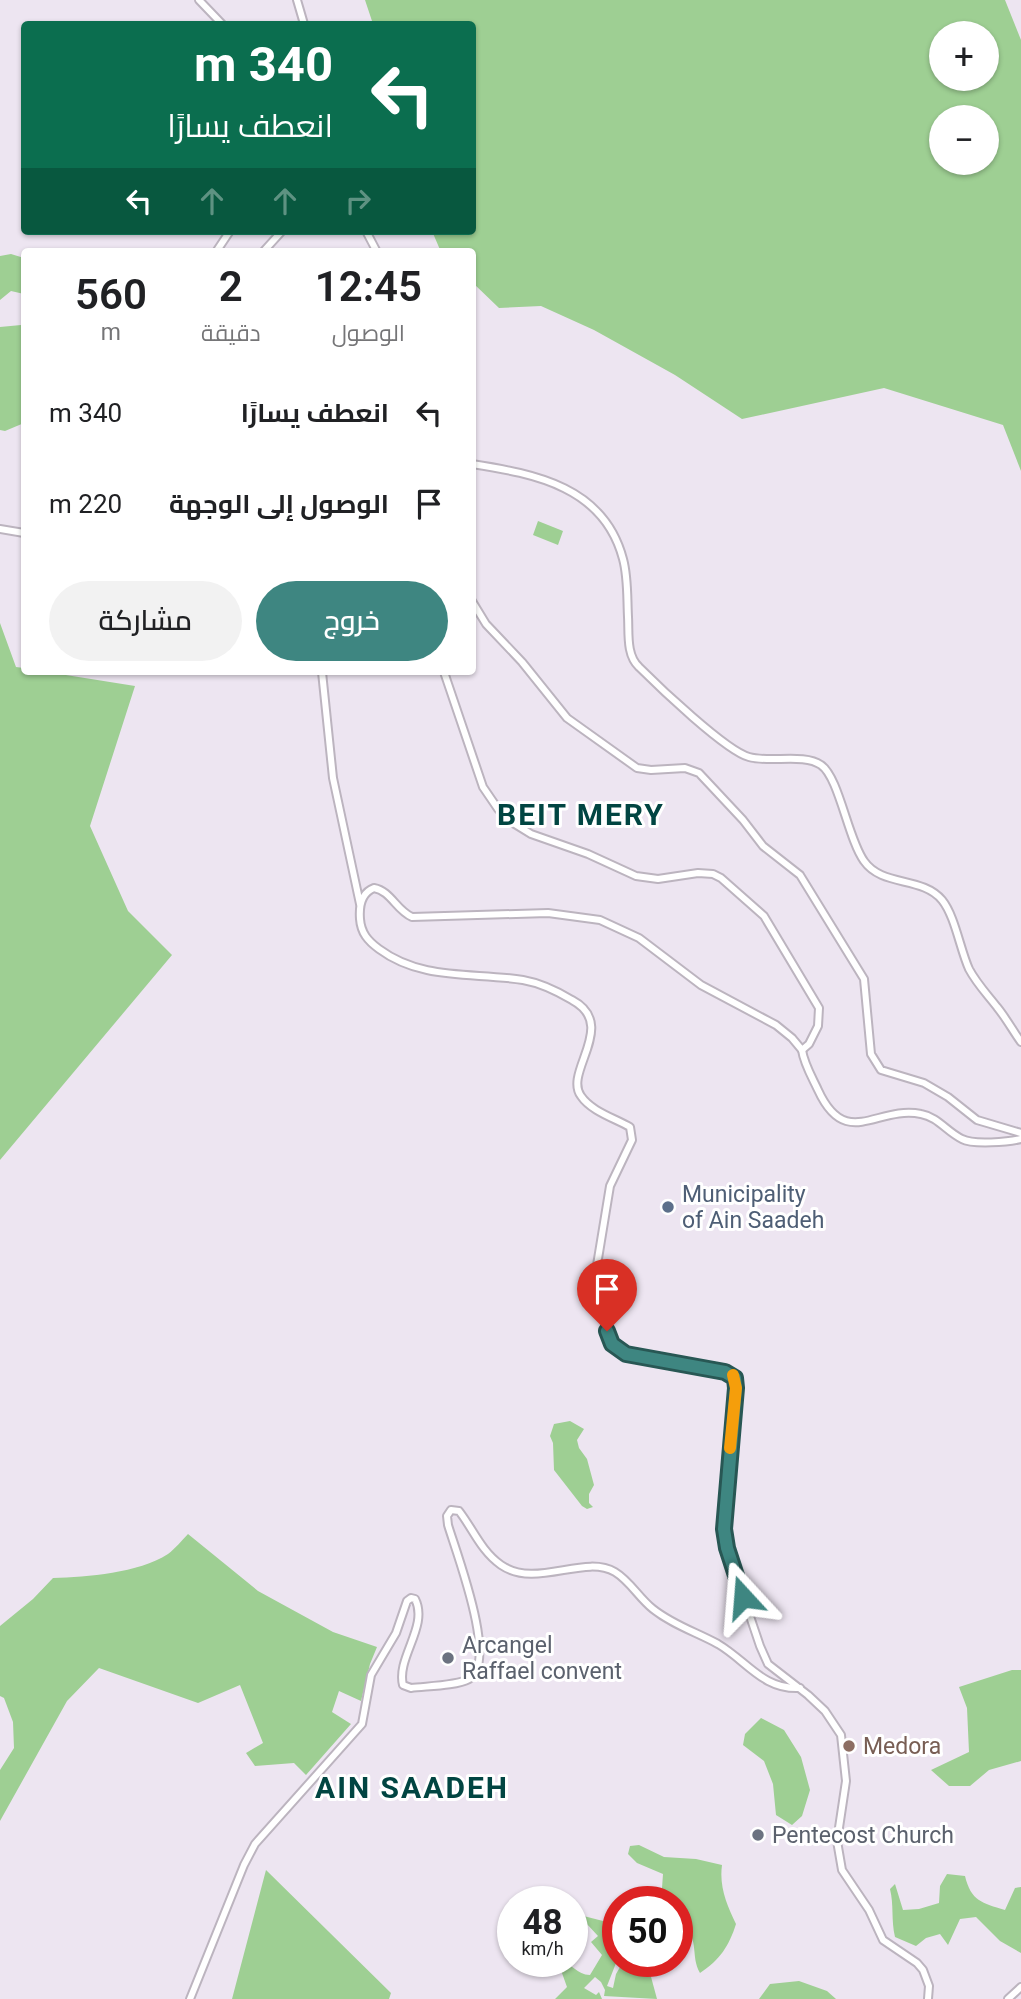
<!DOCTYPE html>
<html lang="ar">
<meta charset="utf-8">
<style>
body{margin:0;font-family:Roboto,Cairo,sans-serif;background:#f2f2f2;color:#202124;direction:rtl;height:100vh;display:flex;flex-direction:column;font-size:26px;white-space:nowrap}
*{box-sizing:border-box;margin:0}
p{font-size:23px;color:#757577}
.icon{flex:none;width:38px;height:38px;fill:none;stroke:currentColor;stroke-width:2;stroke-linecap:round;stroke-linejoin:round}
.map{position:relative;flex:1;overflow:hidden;direction:ltr}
.panel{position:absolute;left:21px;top:248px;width:455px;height:427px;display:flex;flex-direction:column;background:#fff;border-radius:7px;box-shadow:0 2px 5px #0004;direction:rtl}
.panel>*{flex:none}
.banner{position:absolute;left:21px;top:21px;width:455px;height:214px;border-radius:7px;box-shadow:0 2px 5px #0004;direction:rtl;background:#0b6e4f;color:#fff;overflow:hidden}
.buttons{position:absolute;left:929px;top:21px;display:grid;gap:14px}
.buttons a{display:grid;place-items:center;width:70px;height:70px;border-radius:50%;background:#fff;box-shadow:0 2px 5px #0004;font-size:35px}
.speed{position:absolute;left:497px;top:1886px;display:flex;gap:14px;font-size:35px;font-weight:700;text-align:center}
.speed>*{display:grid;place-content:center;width:91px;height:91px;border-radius:50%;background:#fff;box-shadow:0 2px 5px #0004;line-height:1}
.speed small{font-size:18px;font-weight:400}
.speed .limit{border:10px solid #d22;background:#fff;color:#111}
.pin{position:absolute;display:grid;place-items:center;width:60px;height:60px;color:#fff;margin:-72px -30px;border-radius:50% 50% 50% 0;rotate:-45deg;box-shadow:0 0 7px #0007}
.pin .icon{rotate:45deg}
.me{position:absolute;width:77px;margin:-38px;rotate:341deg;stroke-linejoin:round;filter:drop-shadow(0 0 5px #0008)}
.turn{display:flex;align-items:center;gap:24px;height:147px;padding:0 28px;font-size:32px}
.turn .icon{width:91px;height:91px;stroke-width:2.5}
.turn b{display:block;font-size:49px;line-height:60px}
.lanes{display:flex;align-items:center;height:66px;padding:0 28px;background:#0003;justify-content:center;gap:35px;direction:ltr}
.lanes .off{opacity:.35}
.eta{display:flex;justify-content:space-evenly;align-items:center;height:119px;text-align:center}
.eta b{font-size:42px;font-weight:600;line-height:49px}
.button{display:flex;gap:14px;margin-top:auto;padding:14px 28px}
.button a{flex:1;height:80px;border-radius:42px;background:#3e8681;color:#fff;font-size:28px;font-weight:600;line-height:80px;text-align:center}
.button a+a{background:#f2f2f2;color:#202124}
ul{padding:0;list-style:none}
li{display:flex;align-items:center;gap:21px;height:91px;padding:0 28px}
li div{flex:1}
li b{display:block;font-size:26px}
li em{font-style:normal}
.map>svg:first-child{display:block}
</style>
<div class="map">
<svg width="1021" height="1999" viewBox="0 0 1021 1999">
<rect width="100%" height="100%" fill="#ede5f1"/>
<path fill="#9ecf93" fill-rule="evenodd" d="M 365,0 L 1005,0 L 1021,40 L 1021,471 L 1003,425 L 884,388 L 742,419 L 675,375 L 594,330 L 541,306 L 499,308 L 473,283 L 472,252 L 441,252 L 432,231 L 472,231 L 472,24 L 373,24 ZM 942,33 L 987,33 L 987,79 L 942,79 ZM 942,117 L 987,117 L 987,163 L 942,163 Z
M 11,254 L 24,258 L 24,294 L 11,291 L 0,300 L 0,256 Z
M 21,325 L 24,328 L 24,423 L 5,431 L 0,430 L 0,327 Z
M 538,521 L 563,531 L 558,545 L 533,535 Z
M 0,623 L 16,667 L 24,668 L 24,672 L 47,672 L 135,686 L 90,826 L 128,911 L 172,955 L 0,1160 Z
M 570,1421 L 584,1429 L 577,1440 L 579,1448 L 587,1459 L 594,1485 L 589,1494 L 589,1503 L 593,1507 L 587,1509 L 582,1506 L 554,1470 L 553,1443 L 550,1436 L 554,1424 Z
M 188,1534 L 258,1591 L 333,1632 L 377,1647 L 370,1664 L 361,1701 L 339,1691 L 332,1712 L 351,1724 L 306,1775 L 294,1763 L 255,1766 L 246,1753 L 263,1743 L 240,1685 L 198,1703 L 99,1668 L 67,1701 L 0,1821 L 0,1770 L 14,1748 L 13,1722 L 4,1698 L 0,1696 L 0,1626 L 33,1599 L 53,1578 C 88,1577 138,1573 168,1554 C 175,1549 182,1540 188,1534 Z
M 1012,1670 L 1021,1670 L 1021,1761 L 989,1770 L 970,1786 L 949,1786 L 931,1770 L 969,1752 L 967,1708 L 959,1687 Z
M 761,1718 L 784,1730 L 801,1757 L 810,1790 L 802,1816 L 792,1825 L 776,1815 L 773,1784 L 764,1761 L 743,1745 L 745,1734 Z
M 639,1845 L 664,1857 L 696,1859 L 722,1865 C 719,1887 727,1905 736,1924 C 729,1946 720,1960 700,1973 C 690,1955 700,1941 683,1924 L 677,1925 L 677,1902 L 661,1902 L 663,1874 L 637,1863 L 628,1854 L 630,1846 Z
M 266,1870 L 391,1993 L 389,1999 L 232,1999 Z
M 947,1874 L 965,1876 C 971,1901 982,1903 1005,1910 L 1015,1888 L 1021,1887 L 1021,1953 L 1000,1941 L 976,1917 L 960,1919 L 948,1945 L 940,1934 L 926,1938 L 916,1946 L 895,1937 C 891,1920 894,1905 890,1889 L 895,1884 L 903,1910 L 919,1909 L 939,1903 L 940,1886 Z
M 572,1913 L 603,1921 L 603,1928 L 609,1929 L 609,1936 L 614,1930 L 615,1924 L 618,1925 L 618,1958 L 607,1986 L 613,1988 L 616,1974 L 623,1962 L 647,1962 L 657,1999 L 604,1996 L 605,1990 L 601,1982 L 595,1977 L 584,1988 L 596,1995 L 599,1992 L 602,1999 L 555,1999 L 567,1987 L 558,1962 C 572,1962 577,1975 590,1975 L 602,1955 L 591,1942 L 598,1936 L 586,1923 L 579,1928 L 573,1923 Z
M 799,1981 L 827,1991 L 836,1999 L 759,1999 L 770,1984 Z"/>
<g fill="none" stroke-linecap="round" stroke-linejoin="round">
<defs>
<path id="tertiary" d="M 199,0 L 222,24
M 216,252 L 230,231
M 263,252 L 282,231
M 472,464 C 536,474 604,487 623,559 C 628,577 627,597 628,617 C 629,633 626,655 639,667 C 658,686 726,751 749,757 C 770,763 804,753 821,765 C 839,777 848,839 864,861 C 882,887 922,876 942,900 C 955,916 960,949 969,969 C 977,984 987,994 997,1007 C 1006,1018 1013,1031 1021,1042
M 0,529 L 24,533
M 472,601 L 486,624 L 522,662 L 567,718 L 637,768 L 651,770 L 685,768 L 699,773 L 743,820 L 763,846 L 800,875 L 864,979 L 871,1054 L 881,1070 L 924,1083 L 948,1097 L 977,1120 L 1021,1133
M 322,672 L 333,778 L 360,904
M 802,1050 C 804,1064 812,1077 818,1090 C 846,1151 877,1105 921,1114 C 938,1117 947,1132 962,1139 C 973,1145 1009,1142 1021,1139
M 190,1999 L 244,1865 L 255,1844 L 362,1724 L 371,1675 L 396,1633 L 407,1601 L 411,1598 L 415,1599 C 429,1626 396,1658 403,1685 L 411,1688 C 426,1686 456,1686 469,1679 C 499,1664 456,1552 448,1525 L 447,1516 L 451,1510 L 459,1511 C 473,1529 481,1551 501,1565 C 536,1589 584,1554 615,1572 C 630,1581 639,1598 653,1609 C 673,1625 696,1632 718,1644 C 747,1661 763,1690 800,1688"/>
<path id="secondary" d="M 297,0 L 304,24
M 366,231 L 377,252
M 444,672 L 483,787 L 498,809 L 510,821 L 531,834 L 588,854 L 636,876 L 658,879 L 698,873 L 713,874 L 721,878 L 764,916 L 819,1008 L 818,1026 L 809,1044 L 802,1050 L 792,1038 L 776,1025 L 701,985 L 639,938 L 600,920 L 548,913 L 412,917 C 396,910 391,891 374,888 C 361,893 359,906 360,919 C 361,933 368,941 379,949 C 422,981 473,972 523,980 C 540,983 557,991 572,1000 C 619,1025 563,1072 581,1096 C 591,1111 614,1118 630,1127 L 632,1140 L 610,1186 L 596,1271 L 596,1285 L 609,1337 L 615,1347 L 626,1354 L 725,1372 L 735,1378 L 736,1388 L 725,1502 L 725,1538 L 730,1557 L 760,1646 L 768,1664 L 808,1695 L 825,1711 L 841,1735 L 846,1781 L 837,1841 L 842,1870 L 869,1910 L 883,1940 L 917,1963 L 923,1970 L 929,1986 L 928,1999
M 1008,1999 L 1021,1987"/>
</defs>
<use href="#tertiary" stroke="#bcb4bf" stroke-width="10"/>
<use href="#secondary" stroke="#bcb4bf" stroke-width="10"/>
<use href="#tertiary" stroke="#fff" stroke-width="6"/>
<use href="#secondary" stroke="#fff" stroke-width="6"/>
</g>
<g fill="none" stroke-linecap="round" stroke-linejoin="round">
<defs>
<path id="route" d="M 607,1331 L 612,1344 L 626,1354 L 725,1372 L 735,1378 L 736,1388 L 724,1529 L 727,1548 L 743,1597"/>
</defs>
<use href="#route" stroke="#285754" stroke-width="18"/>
<use href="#route" stroke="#3e8681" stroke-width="12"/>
<path stroke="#f59e0b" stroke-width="12" d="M 730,1448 L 736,1388 L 733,1375"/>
</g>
<circle fill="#5c6f8a" stroke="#fff" stroke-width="2.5" cx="668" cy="1207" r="7"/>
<g fill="#6b7280" stroke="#fff" stroke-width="2.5">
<circle cx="448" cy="1658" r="7"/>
<circle cx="758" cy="1835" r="7"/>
</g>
<circle fill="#8d6e63" stroke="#fff" stroke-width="2.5" cx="849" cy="1746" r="7"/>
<g text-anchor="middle" stroke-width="6" stroke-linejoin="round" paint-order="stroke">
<g font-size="23" fill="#4e5e75" stroke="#fff" text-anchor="start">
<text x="682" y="1202">Municipality<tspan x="682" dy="26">of Ain Saadeh</tspan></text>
</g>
<g font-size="23" fill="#5b616d" stroke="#fff" text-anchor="start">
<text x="462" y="1653">Arcangel<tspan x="462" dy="26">Raffael convent</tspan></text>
<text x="772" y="1843">Pentecost Church</text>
</g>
<g font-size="23" fill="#785e54" stroke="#fff" text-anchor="start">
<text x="863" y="1754">Medora</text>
</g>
<g font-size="30" font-weight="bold" letter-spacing="2" fill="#014542" stroke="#fff">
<text x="581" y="825">BEIT MERY</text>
<text x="412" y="1798">AIN SAADEH</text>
</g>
</g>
</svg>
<div class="buttons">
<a>+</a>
<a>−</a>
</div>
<div class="speed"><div>48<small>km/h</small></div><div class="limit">50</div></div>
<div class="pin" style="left:607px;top:1331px;background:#d93025"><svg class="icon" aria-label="arrive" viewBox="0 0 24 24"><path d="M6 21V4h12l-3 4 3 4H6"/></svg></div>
<svg class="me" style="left:743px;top:1597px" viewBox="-20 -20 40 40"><path d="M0-17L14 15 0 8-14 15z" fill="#3e8681" stroke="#fff" stroke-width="4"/></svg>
<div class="banner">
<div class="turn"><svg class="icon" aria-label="left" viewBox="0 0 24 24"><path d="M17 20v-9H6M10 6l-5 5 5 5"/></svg><div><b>340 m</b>انعطف يسارًا</div></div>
<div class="lanes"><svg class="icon" aria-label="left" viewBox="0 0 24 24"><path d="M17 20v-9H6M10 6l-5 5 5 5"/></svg><svg class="icon off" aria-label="ahead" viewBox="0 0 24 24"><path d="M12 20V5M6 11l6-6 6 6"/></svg><svg class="icon off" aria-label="ahead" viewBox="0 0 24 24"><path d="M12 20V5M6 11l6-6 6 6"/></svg><svg class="icon off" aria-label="right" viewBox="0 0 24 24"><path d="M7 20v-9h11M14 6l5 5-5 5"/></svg></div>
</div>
<section class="panel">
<div class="eta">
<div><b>12:45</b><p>الوصول</p></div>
<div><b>2</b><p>دقيقة</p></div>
<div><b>560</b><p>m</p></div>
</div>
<ul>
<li><svg class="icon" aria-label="left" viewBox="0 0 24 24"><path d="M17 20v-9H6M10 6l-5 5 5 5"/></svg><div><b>انعطف يسارًا</b></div><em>340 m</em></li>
<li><svg class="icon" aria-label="arrive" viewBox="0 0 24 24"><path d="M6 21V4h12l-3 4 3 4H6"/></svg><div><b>الوصول إلى الوجهة</b></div><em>220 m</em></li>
</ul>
<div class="button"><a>خروج</a><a>مشاركة</a></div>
</section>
</div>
